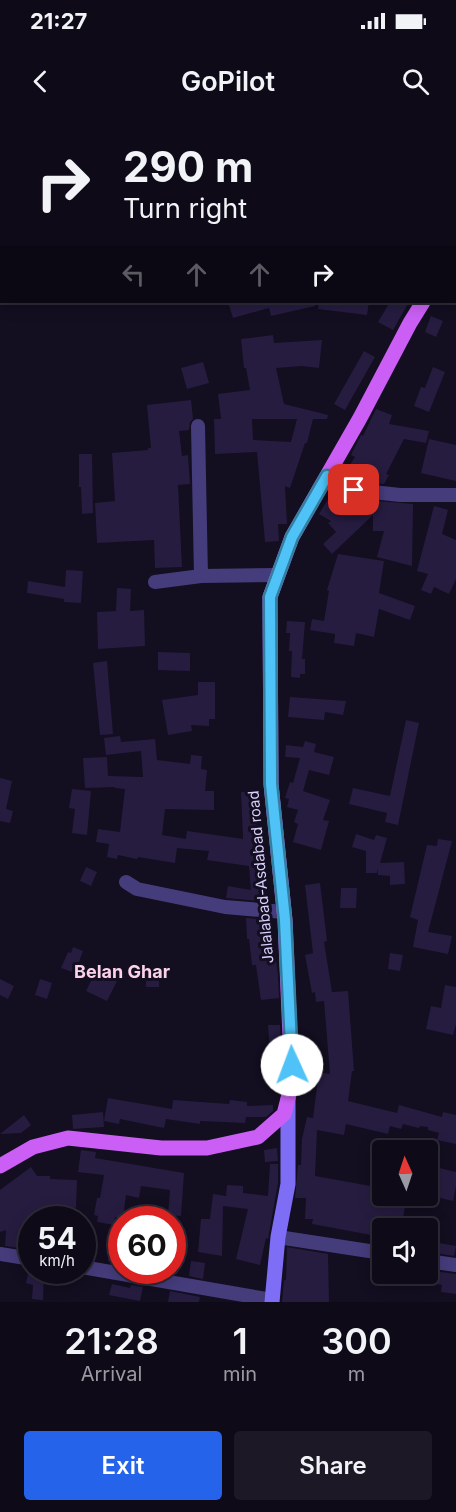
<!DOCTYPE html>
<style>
body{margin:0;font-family:Inter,sans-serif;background:#1c1825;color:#f1f3f6;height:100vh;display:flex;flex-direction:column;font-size:22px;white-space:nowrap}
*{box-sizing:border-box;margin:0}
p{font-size:20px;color:#9b9aa2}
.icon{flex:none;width:33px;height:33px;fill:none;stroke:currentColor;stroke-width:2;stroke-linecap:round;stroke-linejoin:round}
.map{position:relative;height:1182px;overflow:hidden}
.sheet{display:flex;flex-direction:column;background:#0e0a18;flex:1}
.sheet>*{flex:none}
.top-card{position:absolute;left:0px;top:0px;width:456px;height:183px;box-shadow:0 3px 15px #0003,0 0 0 2px #2e2b37;background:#0e0a18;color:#f1f3f6;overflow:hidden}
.needle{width:39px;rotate:357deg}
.fabs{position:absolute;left:372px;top:1020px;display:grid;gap:12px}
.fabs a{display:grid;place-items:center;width:66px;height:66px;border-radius:6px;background:#0e0a18;box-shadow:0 3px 15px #0003,0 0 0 2px #2e2b37;font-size:30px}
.speed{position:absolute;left:18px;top:1086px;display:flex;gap:12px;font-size:30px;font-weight:700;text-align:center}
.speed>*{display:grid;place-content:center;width:78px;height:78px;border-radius:50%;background:#0e0a18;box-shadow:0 3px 15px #0003,0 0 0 2px #2e2b37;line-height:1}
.speed small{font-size:15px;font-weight:400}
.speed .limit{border:9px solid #d22;background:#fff;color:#111}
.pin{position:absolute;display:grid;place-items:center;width:51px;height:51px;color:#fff;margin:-26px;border-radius:12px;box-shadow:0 3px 9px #0006}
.me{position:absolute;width:66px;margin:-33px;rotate:358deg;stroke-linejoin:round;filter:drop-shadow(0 0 4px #0008)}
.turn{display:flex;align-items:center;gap:21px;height:126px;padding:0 24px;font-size:27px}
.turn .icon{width:78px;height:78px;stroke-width:2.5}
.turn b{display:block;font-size:42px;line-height:51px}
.lanes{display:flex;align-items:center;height:57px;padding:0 24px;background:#0003;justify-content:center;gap:30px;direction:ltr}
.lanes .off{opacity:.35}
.eta{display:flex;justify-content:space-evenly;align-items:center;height:102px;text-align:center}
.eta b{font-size:36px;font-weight:600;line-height:42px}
.cta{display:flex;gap:12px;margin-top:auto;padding:12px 24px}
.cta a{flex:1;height:69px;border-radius:6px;background:#2563eb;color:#fff;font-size:24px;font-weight:600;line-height:69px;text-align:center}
.cta a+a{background:#1c1825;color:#f1f3f6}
.status{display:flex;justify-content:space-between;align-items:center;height:42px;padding:0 30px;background:#0e0a18;direction:ltr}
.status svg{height:16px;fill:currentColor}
header{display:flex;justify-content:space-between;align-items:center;height:78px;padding:0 24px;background:#0e0a18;font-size:27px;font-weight:600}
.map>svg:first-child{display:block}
</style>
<div class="status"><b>21:27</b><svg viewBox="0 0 49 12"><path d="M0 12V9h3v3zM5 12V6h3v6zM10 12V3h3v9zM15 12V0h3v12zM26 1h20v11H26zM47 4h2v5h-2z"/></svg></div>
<header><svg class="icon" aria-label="back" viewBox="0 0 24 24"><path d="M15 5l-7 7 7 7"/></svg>GoPilot<svg class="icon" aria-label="search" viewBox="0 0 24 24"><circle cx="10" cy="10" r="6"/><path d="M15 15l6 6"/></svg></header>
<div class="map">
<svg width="456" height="1182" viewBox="0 0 456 1182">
<rect width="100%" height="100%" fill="#130e20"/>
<path fill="#261c40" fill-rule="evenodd" d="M 228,182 L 314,182 L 315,186 L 271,196 L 269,188 L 233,198 Z
M 319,182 L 369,182 L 367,195 L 318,189 Z
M 390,182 L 409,182 L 393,210 L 378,202 Z
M 431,196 L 443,201 L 436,217 L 425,212 Z
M 273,215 L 274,223 L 322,220 L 319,248 L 302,246 L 276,248 L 284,284 L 328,295 L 327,299 L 313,299 L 307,323 L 305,323 L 290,368 L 285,366 L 287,404 L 278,404 L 279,421 L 265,422 L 257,332 L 215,334 L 214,299 L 221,299 L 218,274 L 250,270 L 246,248 L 244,248 L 241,219 ZM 252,299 L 297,299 L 291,322 L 253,320 Z
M 364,231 L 375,237 L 345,290 L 334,284 Z
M 203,242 L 209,263 L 187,269 L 181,248 Z
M 433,247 L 445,252 L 429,292 L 414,286 L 421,267 L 425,268 Z
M 191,280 L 193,299 L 190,302 L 189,310 L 179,311 L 182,336 L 188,335 L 190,364 L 178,365 L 182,447 L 155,448 L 154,420 L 97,423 L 95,383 L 115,381 L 112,333 L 148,330 L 148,328 L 151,328 L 147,285 Z
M 376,289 L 392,295 L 389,304 L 429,311 L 426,323 L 404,319 L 386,354 L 389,355 L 384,364 L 357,361 L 344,354 L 355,337 L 351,335 L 361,315 L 363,316 Z
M 429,319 L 456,325 L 456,361 L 421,353 Z
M 79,334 L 92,334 L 93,393 L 82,394 L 81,367 L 79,367 Z
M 334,369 L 353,379 L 413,384 L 412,446 L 377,437 L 384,411 L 373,411 L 373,395 L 332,434 L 323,424 L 336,412 L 328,403 L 331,401 L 319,394 Z
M 434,386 L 448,390 L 442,414 L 456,420 L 456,459 L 449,474 L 434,467 L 431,474 L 421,470 L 428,454 L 417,451 Z
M 338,434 L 384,441 L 379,473 L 415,486 L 410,500 L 379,489 L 374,517 L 356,513 L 354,526 L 334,523 L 335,514 L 310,510 L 312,499 L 324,501 L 329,471 L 327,470 Z
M 66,450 L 83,451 L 81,483 L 64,482 L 64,479 L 27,473 L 28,461 L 65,467 Z
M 117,468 L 131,469 L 130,491 L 144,490 L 145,526 L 98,529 L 97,492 L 116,491 Z
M 287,501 L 305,502 L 302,539 L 305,539 L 305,554 L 300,554 L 300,558 L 291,557 L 292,531 L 289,531 L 290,513 L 286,513 Z
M 158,532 L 190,533 L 190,551 L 158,550 Z
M 107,541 L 113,614 L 100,615 L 93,543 Z
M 198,562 L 215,562 L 215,599 L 209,599 L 209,606 L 191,605 L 192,611 L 168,615 L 162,580 L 198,575 Z
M 290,577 L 346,581 L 343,595 L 325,592 L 324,600 L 288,597 Z
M 406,600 L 419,603 L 398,705 L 385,702 L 387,693 L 349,684 L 353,668 L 390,676 Z
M 120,616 L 121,622 L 155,619 L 157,640 L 190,644 L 191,635 L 202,636 L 201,649 L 207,650 L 205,671 L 214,671 L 214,690 L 165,689 L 162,715 L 186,719 L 187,711 L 243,719 L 241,672 L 259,671 L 260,691 L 255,691 L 257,723 L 260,723 L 263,771 L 257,771 L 259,772 L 260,781 L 226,778 L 228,766 L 251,770 L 249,746 L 207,740 L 209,731 L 177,728 L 175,743 L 138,737 L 137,739 L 118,735 L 117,739 L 107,737 L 109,724 L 96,722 L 98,709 L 120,712 L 125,669 L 115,668 L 115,667 L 85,668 L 83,638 L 107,637 L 108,656 L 143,657 L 141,631 L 106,635 L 104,618 Z
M 305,621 L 316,624 L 314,632 L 334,637 L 329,655 L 309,650 L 303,671 L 330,680 L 323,700 L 329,701 L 321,730 L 293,722 L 298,704 L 294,702 L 298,690 L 287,687 L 289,679 L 285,678 L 290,662 L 293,663 L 300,638 L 285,637 L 286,625 L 303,627 Z
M 0,658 L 12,661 L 6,689 L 13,691 L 10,703 L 0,701 Z
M 72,669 L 91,671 L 87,715 L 72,713 L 75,689 L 69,688 Z
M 356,714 L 374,720 L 376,715 L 387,718 L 380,743 L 404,742 L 405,764 L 390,765 L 390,756 L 378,755 L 378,748 L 377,753 L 366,753 L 366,731 L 352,727 Z
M 438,719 L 452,721 L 428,812 L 452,816 L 448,834 L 413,827 L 418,800 L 410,797 L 427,725 L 437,726 Z
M 86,747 L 97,752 L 91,766 L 80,761 Z
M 320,763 L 327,821 L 324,822 L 332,872 L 348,871 L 354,951 L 352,951 L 348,981 L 397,993 L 399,985 L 442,997 L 443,992 L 456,995 L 456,1024 L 437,1020 L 439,1013 L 428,1010 L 428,1007 L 420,1006 L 419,1008 L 403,1004 L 401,1009 L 390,1006 L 388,1014 L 346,1004 L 344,1015 L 317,1010 L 315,1056 L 382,1068 L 382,1076 L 407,1076 L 401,1108 L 382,1108 L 382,1117 L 312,1104 L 313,1099 L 305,1099 L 306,1078 L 295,1078 L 298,1045 L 301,1045 L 302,1019 L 307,997 L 313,998 L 319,952 L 330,954 L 324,881 L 316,882 L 315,872 L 312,873 L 305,835 L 313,833 L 305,765 Z
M 341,768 L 357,768 L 356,788 L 340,788 Z
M 246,798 L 269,800 L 270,819 L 273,819 L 278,855 L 279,878 L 261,880 L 256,845 L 252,845 L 249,819 L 247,819 Z
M 73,827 L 83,831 L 75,853 L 61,848 L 68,832 L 71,833 Z
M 390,833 L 403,835 L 400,851 L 388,849 Z
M 98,847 L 119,857 L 107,881 L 86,871 Z
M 159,853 L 159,867 L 146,867 L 146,854 Z
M 0,859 L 14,866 L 8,879 L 0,875 Z
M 40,859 L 52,863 L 47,879 L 35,875 Z
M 445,865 L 456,867 L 456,904 L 453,915 L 426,909 L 431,886 L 441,888 Z
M 268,905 L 280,905 L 281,932 L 270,932 Z
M 108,978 L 172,989 L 173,980 L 229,984 L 230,980 L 247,982 L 247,986 L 273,985 L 273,991 L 266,997 L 246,997 L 245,1003 L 200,1001 L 200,1004 L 166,999 L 164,1008 L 120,999 L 119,1004 L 104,1001 Z
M 103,992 L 104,1007 L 73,1009 L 72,995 Z
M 24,995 L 31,1005 L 21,1013 L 0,1014 Z
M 277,1028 L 278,1041 L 265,1042 L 264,1030 Z
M 81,1030 L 96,1032 L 95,1038 L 184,1053 L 181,1096 L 168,1095 L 170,1070 L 141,1066 L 139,1078 L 126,1075 L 123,1098 L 115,1097 L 114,1105 L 97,1102 L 98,1096 L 94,1095 L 97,1078 L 100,1078 L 104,1055 L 78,1052 Z
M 270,1044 L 278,1044 L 278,1063 L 268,1119 L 266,1118 L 260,1145 L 236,1139 L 248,1089 L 223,1086 L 222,1136 L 198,1132 L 201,1099 L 210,1099 L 213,1074 L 226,1076 L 227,1065 L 243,1066 L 243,1073 L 268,1076 Z
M 431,1046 L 456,1052 L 456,1066 L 453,1081 L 428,1075 L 428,1061 Z
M 31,1047 L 37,1056 L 50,1056 L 50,1059 L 77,1060 L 76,1088 L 72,1087 L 72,1100 L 27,1100 L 25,1129 L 5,1126 L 6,1110 L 0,1112 L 0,1070 Z
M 428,1121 L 456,1126 L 454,1136 L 428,1132 Z
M 109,1124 L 120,1125 L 119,1141 L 108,1141 Z
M 287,1127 L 328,1134 L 329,1182 L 282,1182 L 284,1160 L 286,1160 Z
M 191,1141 L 205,1143 L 203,1159 L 189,1156 Z
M 29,1150 L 44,1150 L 43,1180 L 32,1179 L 33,1165 L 26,1163 Z
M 433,1151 L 456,1154 L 456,1174 L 441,1172 L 442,1165 L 431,1163 Z
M 112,1164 L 130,1168 L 131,1165 L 143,1167 L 140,1181 L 109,1175 Z
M 170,1171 L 200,1177 L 199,1182 L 168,1182 Z"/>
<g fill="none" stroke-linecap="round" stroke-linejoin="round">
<path stroke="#453c7c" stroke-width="14" d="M 293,0 L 293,2
M 198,306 L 201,456
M 328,356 L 354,370 L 400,375 L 456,375
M 155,462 L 201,456 L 278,455
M 126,762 L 137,769 L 225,787 L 284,792
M 278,1117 L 382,1133
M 0,1134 L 32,1139
M 428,1141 L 456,1145
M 82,1147 L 272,1180"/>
<path stroke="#7e6ef6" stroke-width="15" d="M 272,1182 L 278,1117 L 288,1064 L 288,979"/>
<path stroke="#cb5ff5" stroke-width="15" d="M 454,133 L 456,130
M 0,1046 L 33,1027 L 68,1018 L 161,1028 L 207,1028 L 258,1017 L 284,994 L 292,963 L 285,800 L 271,664 L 270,477 L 292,417 L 360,298 L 410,203 L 423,182"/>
</g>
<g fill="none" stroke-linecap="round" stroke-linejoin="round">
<defs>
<path id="route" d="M 292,945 L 285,800 L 271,664 L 270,477 L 292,417 L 327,356 L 354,370"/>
</defs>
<use href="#route" stroke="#337fa1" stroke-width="15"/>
<use href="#route" stroke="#4fc3f7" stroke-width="10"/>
</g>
<g text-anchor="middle" stroke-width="6" stroke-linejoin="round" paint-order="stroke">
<g font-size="15" fill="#d9d0fc" stroke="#130e20">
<text transform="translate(261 757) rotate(-95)" y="5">Jalalabad-Asdabad road</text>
</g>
<g font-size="18" font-weight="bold" fill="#fcd2e9" stroke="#130e20">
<text x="122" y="858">Belan Ghar</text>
</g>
</g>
</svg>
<div class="fabs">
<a><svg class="needle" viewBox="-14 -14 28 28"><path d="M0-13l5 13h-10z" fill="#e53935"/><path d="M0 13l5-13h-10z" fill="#9b9aa2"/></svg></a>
<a><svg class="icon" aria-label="sound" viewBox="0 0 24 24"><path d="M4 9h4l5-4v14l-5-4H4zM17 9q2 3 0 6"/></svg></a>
</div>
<div class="speed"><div>54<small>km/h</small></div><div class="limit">60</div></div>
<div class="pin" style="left:354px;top:370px;background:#d93025"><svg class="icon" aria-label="arrive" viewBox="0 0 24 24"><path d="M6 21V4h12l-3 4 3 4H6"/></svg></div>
<svg class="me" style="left:292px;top:945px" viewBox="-20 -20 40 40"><circle r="19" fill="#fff"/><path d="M0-13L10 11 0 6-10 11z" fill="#4fc3f7"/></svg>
<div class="top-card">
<div class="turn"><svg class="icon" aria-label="right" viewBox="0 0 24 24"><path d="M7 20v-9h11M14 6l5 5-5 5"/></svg><div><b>290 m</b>Turn right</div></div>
<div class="lanes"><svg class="icon off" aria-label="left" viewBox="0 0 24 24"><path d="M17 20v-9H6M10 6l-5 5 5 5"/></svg><svg class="icon off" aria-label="ahead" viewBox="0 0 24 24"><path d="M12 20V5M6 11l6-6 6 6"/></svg><svg class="icon off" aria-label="ahead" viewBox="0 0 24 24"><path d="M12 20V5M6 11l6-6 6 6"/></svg><svg class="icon" aria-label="right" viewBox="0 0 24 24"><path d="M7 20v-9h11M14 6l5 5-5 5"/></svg></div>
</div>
</div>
<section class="sheet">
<div class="eta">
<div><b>21:28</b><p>Arrival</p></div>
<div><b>1</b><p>min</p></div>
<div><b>300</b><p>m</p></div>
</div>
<div class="cta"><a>Exit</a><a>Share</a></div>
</section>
